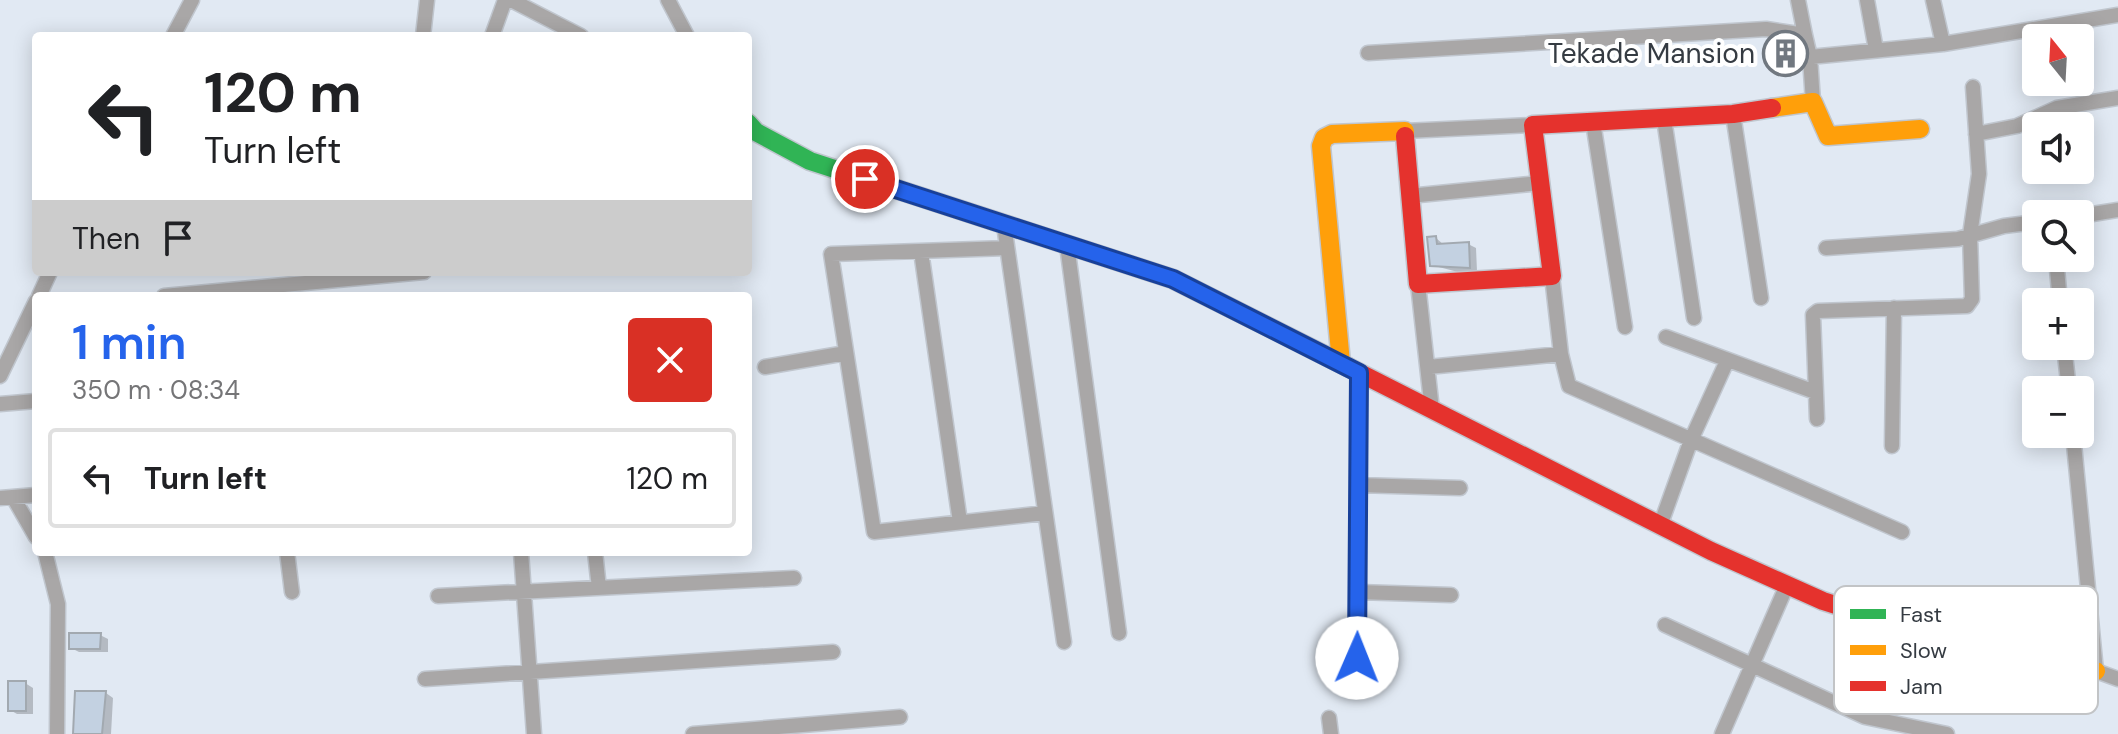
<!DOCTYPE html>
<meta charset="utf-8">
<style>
body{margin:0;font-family:"DM Sans",sans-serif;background:#f6f6f6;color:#202124;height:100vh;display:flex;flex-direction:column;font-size:30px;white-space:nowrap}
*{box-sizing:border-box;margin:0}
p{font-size:26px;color:#757577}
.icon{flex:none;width:44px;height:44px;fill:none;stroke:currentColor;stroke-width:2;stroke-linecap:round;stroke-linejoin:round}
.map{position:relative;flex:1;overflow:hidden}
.panel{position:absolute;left:32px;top:292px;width:720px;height:264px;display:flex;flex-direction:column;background:#fff;border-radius:8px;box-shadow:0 4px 20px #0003}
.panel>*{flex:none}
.banner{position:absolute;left:32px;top:32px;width:720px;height:244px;border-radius:8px;box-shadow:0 4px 20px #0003;background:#fff;color:#202124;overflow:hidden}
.needle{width:52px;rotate:342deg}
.tools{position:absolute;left:2022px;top:24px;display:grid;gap:16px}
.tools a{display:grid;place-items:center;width:72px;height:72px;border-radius:8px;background:#fff;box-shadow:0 4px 20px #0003;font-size:40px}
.pin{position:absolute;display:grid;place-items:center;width:68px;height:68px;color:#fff;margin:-34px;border:4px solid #fff;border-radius:50%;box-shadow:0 2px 8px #0007}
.me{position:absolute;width:88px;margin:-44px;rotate:1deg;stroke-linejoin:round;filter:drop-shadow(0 0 6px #0008)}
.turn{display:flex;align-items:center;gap:28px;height:168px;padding:0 40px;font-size:36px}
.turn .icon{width:104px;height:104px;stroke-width:2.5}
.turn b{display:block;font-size:56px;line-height:68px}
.then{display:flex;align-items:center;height:76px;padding:0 40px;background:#0003;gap:16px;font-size:30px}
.round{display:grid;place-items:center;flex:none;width:84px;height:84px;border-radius:8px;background:#f6f6f6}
.headline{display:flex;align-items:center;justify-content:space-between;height:136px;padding:0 40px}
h1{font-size:48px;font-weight:600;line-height:60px;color:#2563eb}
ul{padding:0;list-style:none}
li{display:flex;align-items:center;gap:24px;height:100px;margin:0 16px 12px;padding:0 24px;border:4px solid #e0e0e0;border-radius:8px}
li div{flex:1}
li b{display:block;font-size:30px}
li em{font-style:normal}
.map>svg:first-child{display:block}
</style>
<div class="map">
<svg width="2118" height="734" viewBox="0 0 2118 734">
<rect width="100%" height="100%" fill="#e1e9f3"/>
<path fill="#0003" d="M 1796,46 L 1804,50 L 1807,63 L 1785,68 L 1778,64 Z
M 1436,238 L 1444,245 L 1468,244 L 1476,248 L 1477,271 L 1458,272 L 1431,265 Z
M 100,635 L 108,639 L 108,652 L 79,652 L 71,648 Z
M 25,683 L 33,688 L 33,714 L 17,714 L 10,710 Z
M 76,693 L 106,693 L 113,698 L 111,734 L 74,734 Z"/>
<path fill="#c3d1e1" stroke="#a2a9b0" stroke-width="2" d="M 1786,42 L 1797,44 L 1800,60 L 1776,65 L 1772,45 Z
M 1436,236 L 1437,244 L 1469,242 L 1470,268 L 1430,266 L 1427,237 Z
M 69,633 L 101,633 L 100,649 L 69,649 Z
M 8,681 L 26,681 L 26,711 L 8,711 Z
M 75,691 L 106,691 L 102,734 L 73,734 Z"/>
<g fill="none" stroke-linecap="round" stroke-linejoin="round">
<defs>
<path id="street" d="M 511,0 L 581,36
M 668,0 L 687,36
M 1798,0 L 1805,35
M 1867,0 L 1876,50
M 1933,0 L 1943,44
M 173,36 L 192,0
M 423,36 L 427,0
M 492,36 L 505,0
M 1368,53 L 1766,29 L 1805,35 L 1810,57
M 1813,102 L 1810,57 L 1943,44 L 2118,15
M 1733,114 L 1761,298
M 1664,119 L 1694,318
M 1593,122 L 1625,327
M 1405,131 L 1533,125
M 1976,134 L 2017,126 L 2057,108 L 2118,98
M 1409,196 L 1540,183
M 2080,216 L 2118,210
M 1004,225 L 1064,642
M 1067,245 L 1119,633
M 1007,248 L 831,254 L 874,532 L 1045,513
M 1826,248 L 1958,239 L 2004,226 L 2036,222
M 921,251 L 960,522
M 2056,258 L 2060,302
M 1552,276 L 1561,354
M 1418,284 L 1432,410
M 39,296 L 50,272
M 164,296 L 424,272
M 1666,337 L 1815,392
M 2064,346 L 2069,390
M 765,367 L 846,353
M 1428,367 L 1561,354 L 1569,386 L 1902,532
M 0,376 L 36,301
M 0,404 L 36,401
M 1817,419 L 1813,315 L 1818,311 L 1967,306 L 1972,299 L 1970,235 L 1979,174 L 1973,87
M 2073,434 L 2096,671 L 2118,679
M 1892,446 L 1894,308
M 1358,485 L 1460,488
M 13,497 L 36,537
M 0,498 L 36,495
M 1660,526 L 1691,440 L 1727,361
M 45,552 L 58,604 L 57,734
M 287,552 L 292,592
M 521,552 L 534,734
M 595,552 L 599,588
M 1358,592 L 1451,595
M 438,596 L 794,578
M 1665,625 L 1865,717 L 1947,734
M 1357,658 L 1359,373
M 425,679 L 833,652
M 1329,718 L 1331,734
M 693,734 L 900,717
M 1722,734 L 1787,585"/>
<path id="fast" d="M 748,123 L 756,132 L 810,161 L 1173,279 L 1348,367"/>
<path id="slow" d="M 1772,108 L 1813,102 L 1828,136 L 1920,129
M 1341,363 L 1321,146 L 1324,138 L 1332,134 L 1405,131 L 1405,136
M 1867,615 L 1945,640 L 2096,671"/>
<path id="jam" d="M 1405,136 L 1418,284 L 1552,276 L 1533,125 L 1733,114 L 1772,108
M 1348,367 L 1711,551 L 1823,601 L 1867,615"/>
</defs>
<use href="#street" stroke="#c0c6ce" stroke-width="17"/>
<use href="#fast" stroke="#c0c6ce" stroke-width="21"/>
<use href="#slow" stroke="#c0c6ce" stroke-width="21"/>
<use href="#jam" stroke="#c0c6ce" stroke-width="21"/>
<use href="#street" stroke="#a9a7a7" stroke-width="14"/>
<use href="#fast" stroke="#30b455" stroke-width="18"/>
<use href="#slow" stroke="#ff9f0a" stroke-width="18"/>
<use href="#jam" stroke="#e5322d" stroke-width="18"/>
</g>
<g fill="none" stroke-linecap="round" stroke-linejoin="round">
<defs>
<path id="route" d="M 865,179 L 1173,279 L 1359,373 L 1357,658"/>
</defs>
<use href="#route" stroke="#184099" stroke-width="20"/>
<use href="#route" stroke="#2563eb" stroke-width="14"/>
</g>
<defs>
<symbol id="building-ring" viewBox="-11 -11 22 22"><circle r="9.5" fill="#fff" stroke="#717880" stroke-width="1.5"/><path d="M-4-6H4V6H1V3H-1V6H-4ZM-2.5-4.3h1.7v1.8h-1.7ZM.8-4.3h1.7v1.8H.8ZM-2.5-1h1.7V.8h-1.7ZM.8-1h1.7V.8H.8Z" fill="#717880"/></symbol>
</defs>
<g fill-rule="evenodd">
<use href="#building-ring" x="1760" y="28" width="51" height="51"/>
</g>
<g text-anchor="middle" stroke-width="8" stroke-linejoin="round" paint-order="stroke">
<g font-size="28" fill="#353b42" stroke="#fff" text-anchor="end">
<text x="1755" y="63">Tekade Mansion</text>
</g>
</g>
<rect x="1834" y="586" width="264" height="128" rx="12" fill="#fff" stroke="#c2c4c6" stroke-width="2"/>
<rect x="1850" y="609" width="36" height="10" fill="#30b455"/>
<rect x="1850" y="645" width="36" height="10" fill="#ff9f0a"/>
<rect x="1850" y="681" width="36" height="10" fill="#e5322d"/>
<g font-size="22" fill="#353b42">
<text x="1900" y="622">Fast</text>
<text x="1900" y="658">Slow</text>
<text x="1900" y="694">Jam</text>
</g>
</svg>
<div class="tools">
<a><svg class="needle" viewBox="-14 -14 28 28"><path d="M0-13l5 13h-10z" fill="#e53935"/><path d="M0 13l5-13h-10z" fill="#757577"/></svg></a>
<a><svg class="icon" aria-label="sound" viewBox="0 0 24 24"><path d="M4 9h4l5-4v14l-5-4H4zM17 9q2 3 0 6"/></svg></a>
<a><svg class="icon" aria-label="search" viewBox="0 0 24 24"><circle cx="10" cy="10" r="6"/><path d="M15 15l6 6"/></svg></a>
<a>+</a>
<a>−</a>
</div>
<div class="pin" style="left:865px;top:179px;background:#d93025"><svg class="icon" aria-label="arrive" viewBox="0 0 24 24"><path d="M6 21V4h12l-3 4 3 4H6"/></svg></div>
<svg class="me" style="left:1357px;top:658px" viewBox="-20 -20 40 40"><circle r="19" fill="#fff"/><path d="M0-13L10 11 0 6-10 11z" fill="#2563eb"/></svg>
<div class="banner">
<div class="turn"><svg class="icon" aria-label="left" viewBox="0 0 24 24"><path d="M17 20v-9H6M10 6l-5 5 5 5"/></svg><div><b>120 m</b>Turn left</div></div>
<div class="then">Then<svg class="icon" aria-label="arrive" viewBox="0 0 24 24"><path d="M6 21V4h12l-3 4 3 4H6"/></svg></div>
</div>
<section class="panel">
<div class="headline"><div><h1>1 min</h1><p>350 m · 08:34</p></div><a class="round" style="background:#d93025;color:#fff"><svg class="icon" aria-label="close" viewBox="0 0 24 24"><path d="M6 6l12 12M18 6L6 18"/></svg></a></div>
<ul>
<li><svg class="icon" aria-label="left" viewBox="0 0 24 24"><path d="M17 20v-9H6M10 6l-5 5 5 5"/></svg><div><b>Turn left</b></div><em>120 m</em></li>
</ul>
</section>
</div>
